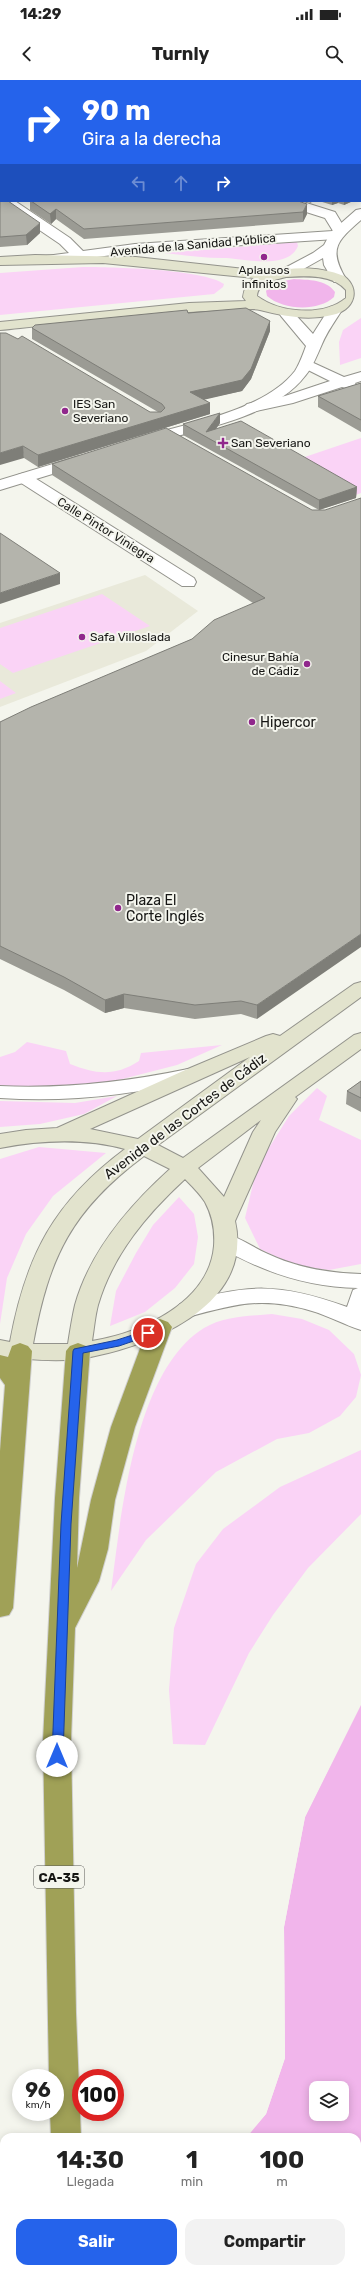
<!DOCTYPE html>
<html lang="es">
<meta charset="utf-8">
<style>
body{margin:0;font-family:Rubik,sans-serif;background:#f2f2f2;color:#222;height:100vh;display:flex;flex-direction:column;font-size:15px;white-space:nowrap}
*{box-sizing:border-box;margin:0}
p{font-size:13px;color:#767676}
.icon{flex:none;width:22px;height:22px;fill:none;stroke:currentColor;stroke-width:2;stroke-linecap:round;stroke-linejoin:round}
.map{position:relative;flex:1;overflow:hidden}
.sheet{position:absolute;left:0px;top:2053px;width:361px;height:140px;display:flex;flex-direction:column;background:#fff;border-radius:12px 12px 0 0;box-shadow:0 2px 10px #0003}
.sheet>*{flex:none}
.hud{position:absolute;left:0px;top:0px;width:361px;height:122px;box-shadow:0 2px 10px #0003;background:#2563eb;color:#fff;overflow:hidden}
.fabs{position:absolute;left:309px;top:2001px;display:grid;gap:8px}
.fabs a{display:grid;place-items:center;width:40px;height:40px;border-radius:8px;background:#fff;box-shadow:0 2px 10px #0003;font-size:20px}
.speed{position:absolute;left:12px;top:1989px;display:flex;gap:8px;font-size:20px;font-weight:700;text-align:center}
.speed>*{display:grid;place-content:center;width:52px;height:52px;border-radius:50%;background:#fff;box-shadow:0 2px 10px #0003;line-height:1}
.speed small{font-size:10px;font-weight:400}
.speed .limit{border:6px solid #d22;background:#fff;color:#111}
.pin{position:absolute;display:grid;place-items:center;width:34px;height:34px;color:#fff;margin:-17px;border:2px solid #fff;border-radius:50%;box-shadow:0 1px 4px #0007}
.me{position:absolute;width:44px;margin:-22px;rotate:0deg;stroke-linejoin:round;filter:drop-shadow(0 0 3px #0008)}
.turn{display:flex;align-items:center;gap:14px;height:84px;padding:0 16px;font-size:18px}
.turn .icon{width:52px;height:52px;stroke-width:2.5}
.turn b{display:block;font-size:28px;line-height:34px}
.lanes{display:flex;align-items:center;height:38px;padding:0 16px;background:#0003;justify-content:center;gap:20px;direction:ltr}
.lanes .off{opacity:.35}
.eta{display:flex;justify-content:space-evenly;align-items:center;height:68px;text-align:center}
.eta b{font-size:24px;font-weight:700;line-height:28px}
.button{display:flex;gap:8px;margin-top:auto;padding:8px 16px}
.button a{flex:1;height:46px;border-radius:12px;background:#2563eb;color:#fff;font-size:16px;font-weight:700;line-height:46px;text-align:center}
.button a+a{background:#f2f2f2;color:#222}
.status{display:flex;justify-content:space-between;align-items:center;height:28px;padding:0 20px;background:#fff;direction:ltr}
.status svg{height:11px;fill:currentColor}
header{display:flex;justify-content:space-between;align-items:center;height:52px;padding:0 16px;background:#fff;font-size:18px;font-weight:700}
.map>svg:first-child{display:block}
</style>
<div class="status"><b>14:29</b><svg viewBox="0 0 49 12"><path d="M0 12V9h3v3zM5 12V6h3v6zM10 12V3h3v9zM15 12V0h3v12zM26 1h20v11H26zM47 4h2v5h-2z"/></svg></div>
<header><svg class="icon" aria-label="back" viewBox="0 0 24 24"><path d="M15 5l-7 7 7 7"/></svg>Turnly<svg class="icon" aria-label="search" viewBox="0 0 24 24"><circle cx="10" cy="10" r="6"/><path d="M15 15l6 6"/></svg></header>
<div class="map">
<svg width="361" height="2193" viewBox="0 0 361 2193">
<rect width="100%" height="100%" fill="#f4f5ed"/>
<path fill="#e9e9da" d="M 145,495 L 198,531 L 146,571 L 0,627 L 0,543 Z"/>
<path fill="#fad3f6" d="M 297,162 L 298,166 C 288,191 242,178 223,178 C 203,178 184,175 164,173 Z
M 83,187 C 111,187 203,189 224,204 L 223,207 L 214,214 L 0,235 L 0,193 Z
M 361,238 L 361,278 L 340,285 L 339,262 L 343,250 Z
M 361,358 L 361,413 L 353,416 L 293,381 Z
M 102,514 L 150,546 L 13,593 L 0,584 L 0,548 Z
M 0,601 L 16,613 L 0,619 Z
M 27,962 L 66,971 L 70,984 C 96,994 114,997 139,981 L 141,973 L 222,965 L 177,985 L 103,1004 L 25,1008 L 0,1005 L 0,977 L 15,972 Z
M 317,1008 L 327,1016 L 319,1040 L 361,1060 L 361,1184 L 329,1190 L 296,1186 L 260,1169 L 245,1138 L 257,1087 L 289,1036 Z
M 117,1016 L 84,1034 L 40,1044 L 0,1047 L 0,1021 L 75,1023 Z
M 39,1067 L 106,1073 L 53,1116 L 26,1154 L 7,1198 L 0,1244 L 0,1079 Z
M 179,1117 L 194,1134 L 198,1157 L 194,1184 L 175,1208 L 145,1232 L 110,1246 L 116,1211 L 136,1173 L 153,1145 Z
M 272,1234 L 302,1239 L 329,1250 L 354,1274 L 361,1295 L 356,1317 L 340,1336 L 309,1353 L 277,1359 L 216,1392 L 146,1460 L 111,1511 C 121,1437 134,1291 204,1248 C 224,1236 249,1236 272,1234 Z
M 361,1370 L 361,1434 L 308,1488 L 273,1535 L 249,1573 L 205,1665 L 173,1664 L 169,1610 L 174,1548 L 196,1484 L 223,1449 L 280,1407 Z"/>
<path fill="#f1b5eb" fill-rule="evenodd" d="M 294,199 C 308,200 326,199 335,212 L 334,217 C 318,232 283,230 267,216 L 266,211 C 272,202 284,201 294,199 Z
M 361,1625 L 361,2193 L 0,2193 L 0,2093 L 4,2093 L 4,2189 L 357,2189 L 357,2057 L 247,2057 L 266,2034 L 285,1978 L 284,1847 L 305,1737 ZM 316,2008 L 342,2008 L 342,2034 L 316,2034 Z"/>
<path fill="#f4f5ed" d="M 361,1623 L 305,1737 L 284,1847 L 285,1978 L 266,2034 L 245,2057 L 264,2033 L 283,1978 L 282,1847 L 303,1737 L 339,1662 Z
M 0,2091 L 4,2091 L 4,2189 L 194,2189 L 194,2193 L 0,2193 Z"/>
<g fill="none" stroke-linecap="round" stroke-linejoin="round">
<defs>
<path id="minor" d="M 165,0 L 180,0 L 181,1 L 166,1 Z
M 1,119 L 1,121 L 15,121 L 70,158 L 83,171 L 135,164 L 333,151 L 325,138 L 281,124 L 279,121 L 300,121 L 335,132 L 347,152 L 341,158 L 336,159 L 135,172 L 51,183 L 46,182 L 44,179 L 46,176 L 69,173 L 60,164 L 1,124 L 0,122 Z
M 307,280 L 344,297 L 361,292 L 361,301 L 355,303 L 356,305 L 354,308 L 349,309 L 342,307 L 293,323 L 252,332 L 247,330 L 244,327 L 247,324 L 285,316 L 330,301 L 302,287 L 300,284 Z
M 24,393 L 30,395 L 194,498 L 196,502 L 194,506 L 182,506 L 18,401 L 16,398 L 18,395 Z
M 226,1154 C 241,1158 254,1168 268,1174 C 298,1188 328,1193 361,1194 L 361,1250 C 345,1245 329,1236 312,1231 C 264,1216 235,1224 188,1237 L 180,1234 L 176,1229 L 180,1224 C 247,1203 280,1203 347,1227 L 353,1210 L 358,1208 C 307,1207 262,1192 218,1166 L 215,1161 L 218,1156 Z"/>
<path id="tertiary" d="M 361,129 L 361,140 C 337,161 328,169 346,199 L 344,202 L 334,202 L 324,185 L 323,178 L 291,196 L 281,196 L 279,193 L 281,190 L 313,173 L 324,165 L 331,152 L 356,130 Z
M 335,226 L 342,230 C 335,241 327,252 322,264 C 317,275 313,287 305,296 C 274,337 198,350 150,363 L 140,363 L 137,360 L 140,357 C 186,344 264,331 295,291 C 300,283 303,274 306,266 L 281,236 L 279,233 L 281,230 L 291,230 L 313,254 L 330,227 Z
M 79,376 L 85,378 L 87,381 L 85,384 L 0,410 L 0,400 Z
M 188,989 L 195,991 L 199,995 L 195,999 C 131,1016 66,1022 0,1018 L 0,1006 C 64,1009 125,1002 188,989 Z"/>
<path id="secondary" d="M 35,175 L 136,177 L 272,192 C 295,186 322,187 344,196 C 361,209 355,230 332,235 C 307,241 284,236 260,230 C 253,228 243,230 236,230 C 157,232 79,242 0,250 L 0,242 L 189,223 L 246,221 L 243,217 C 244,209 247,203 254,198 L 103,183 L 0,185 L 0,177 ZM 286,197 C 305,196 332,194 346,210 L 346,218 C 323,237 280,233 257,216 C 258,202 275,200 286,197 Z
M 361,902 L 361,917 L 158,1065 L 183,1078 L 354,955 L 361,953 L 361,969 L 295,1017 L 297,1019 L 275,1052 L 235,1141 C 255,1227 145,1269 79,1279 C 53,1282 26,1279 0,1276 L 0,1260 L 10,1262 C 26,1175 54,1122 125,1069 C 84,1058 42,1060 0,1068 L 0,1054 L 26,1050 L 57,1048 L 183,991 L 266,956 L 273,954 L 280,956 L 354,904 ZM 250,977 L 138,1059 L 90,1049 ZM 261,1040 L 253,1052 L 224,1117 L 198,1088 ZM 144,1076 L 170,1089 C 129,1126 90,1171 75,1225 C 72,1238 70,1251 68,1264 L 33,1264 C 49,1176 72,1130 144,1076 ZM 185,1099 C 192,1106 200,1114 205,1122 C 213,1137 215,1150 214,1166 C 209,1223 141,1253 92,1261 C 94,1249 95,1236 98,1225 C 113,1174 147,1134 185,1099 Z"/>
<path id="motorway" d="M 160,1239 L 168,1242 L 172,1247 L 135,1347 L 115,1420 L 108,1469 L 99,1501 L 75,1548 L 71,1661 L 76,1933 L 81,2057 L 51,2057 L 50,2032 L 55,2032 L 55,1998 L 49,1998 L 43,1661 L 55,1418 L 66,1271 L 70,1266 L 78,1263 L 86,1266 L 90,1271 L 79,1418 L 77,1488 L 91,1420 L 111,1347 L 148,1247 L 152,1242 Z
M 20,1263 L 28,1266 L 32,1271 L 13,1528 L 9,1535 L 0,1537 L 0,1371 L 5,1305 L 0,1298 L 0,1275 L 8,1277 L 12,1266 Z
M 54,2189 L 86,2189 L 87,2193 L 55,2193 Z"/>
</defs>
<use href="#minor" stroke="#93938c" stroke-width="2"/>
<use href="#tertiary" stroke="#93938c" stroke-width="2"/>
<use href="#secondary" stroke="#93938c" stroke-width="2"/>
<use href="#motorway" stroke="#d0d0d0" stroke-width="2"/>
<use href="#minor" fill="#fff" fill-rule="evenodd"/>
<use href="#tertiary" fill="#fff" fill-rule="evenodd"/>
<use href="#secondary" fill="#e2e3cd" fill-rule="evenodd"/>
<use href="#motorway" fill="#a0a157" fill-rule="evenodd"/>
</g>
<path fill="#9b9b94" d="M 0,22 L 1,22 L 1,121 L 40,153 L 27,165 L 0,167 Z
M 30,121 L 298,121 L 307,134 L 303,142 L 84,159 L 56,139 L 51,144 L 30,130 Z
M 305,121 L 312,121 L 311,123 Z
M 319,121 L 353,121 L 344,125 L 338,123 L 332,125 Z
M 188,233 L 270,241 L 270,251 L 251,299 L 242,311 L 204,319 L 210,323 L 210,334 L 38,387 L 24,378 L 0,253 L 150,332 L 158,332 L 32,259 L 32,248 Z
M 361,303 L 361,352 L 318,327 L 318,316 Z
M 220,343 L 216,349 L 357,407 L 356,418 L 319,430 L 183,355 L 183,344 Z
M 52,384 L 312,430 L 257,939 L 241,934 L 195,939 L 124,928 L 105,933 L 64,910 L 0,879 L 0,642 L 192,559 L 253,523 L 52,395 Z
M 361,1001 L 361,1032 L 346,1024 L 347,1011 Z"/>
<path fill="#7e7e78" d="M 1,12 L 1,22 L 0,22 L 0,13 Z
M 0,61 L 1,61 L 1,70 L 0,71 Z
M 1,108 L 1,118 L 0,119 L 0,109 Z
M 360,108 L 361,108 L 361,118 L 360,118 Z
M 332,121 L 338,121 L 338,123 L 332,125 Z
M 344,121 L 353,121 L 344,125 Z
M 307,124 L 307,134 L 303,142 L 303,132 Z
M 56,129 L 56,139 L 51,144 L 50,134 Z
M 40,143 L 40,153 L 27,165 L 26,155 Z
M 270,241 L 270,251 L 251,299 L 242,311 L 190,323 L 190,312 Z
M 210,323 L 210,334 L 38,387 L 38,375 Z
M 220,333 L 220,343 L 209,358 L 206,352 Z
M 23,366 L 24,378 L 0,385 L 0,373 Z
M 357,407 L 356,418 L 319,430 L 319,420 Z
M 60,493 L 60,504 L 0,524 L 0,513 Z
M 361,854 L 361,867 L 257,939 L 257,925 Z
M 124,914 L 124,928 L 105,933 L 105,920 Z"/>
<path fill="#b4b4ac" stroke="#7e7e78" d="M 0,0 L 168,0 L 170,1 L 1,1 L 1,14 L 1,12 L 0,13 Z
M 0,22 L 1,22 L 1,63 L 1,61 L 0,61 Z
M 360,45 L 361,45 L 361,108 L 360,108 Z
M 0,71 L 1,71 L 1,108 L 0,109 Z
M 0,116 L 1,116 L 1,121 L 8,121 L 40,143 L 26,155 L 0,157 Z
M 31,121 L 298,121 L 307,124 L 303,132 L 84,149 L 56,129 L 50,134 Z
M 246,228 L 270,241 L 251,289 L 242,300 L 190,312 L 210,323 L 38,375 L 23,366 L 0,373 L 0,253 L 6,253 L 18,259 L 22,256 L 150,332 L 161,332 L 165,328 L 162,324 L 32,248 L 35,245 L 187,230 L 188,233 Z
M 361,303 L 361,340 L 318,316 Z
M 220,333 L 206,352 L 241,341 L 357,407 L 319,420 L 183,344 Z
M 166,348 L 312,430 L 325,430 L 361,418 L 361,854 L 257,925 L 241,921 L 195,925 L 124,914 L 105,920 L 64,897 L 0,866 L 0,642 L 31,627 L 192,559 L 214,540 L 265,518 L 52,384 Z
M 0,453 L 60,493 L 0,513 Z
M 361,1001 L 361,1018 L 347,1011 Z"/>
<path fill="#2563eb" stroke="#184099" d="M 148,1250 L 151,1251 L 151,1255 L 119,1266 L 83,1273 L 71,1444 L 63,1676 L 57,1680 L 52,1676 L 61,1444 L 73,1271 L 74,1269 L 117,1260 Z"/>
<g fill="#90278c" stroke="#f4f5ed" stroke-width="1.5">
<circle cx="264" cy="177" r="4"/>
<circle cx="65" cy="331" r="4"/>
<path d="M221 357h4v4h4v4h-4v4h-4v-4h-4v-4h4z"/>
<circle cx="82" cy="557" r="4"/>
<circle cx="307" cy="584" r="4"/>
<circle cx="252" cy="642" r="4"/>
<circle cx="118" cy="828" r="4"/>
</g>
<g text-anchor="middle" stroke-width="4" stroke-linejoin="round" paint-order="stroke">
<g font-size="12" fill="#161614" stroke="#f4f5ed">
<text transform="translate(193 165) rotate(-5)" y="4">Avenida de la Sanidad Pública</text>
<text transform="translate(106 450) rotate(32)" y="4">Calle Pintor Viniegra</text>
</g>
<g font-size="12" fill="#161614" stroke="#f4f5ed" text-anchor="start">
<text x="264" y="194" text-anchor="middle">Aplausos<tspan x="264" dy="14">infinitos</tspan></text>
<text x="73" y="328">IES San<tspan x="73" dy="14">Severiano</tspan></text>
<text x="231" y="367">San Severiano</text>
<text x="90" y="561">Safa Villoslada</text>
<text x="299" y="581" text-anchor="end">Cinesur Bahía<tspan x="299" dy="14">de Cádiz</tspan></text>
</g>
<rect fill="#f4f5ed" stroke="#595955" stroke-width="1" x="34" y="1786" width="50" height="22" rx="3"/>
<g font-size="13" font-weight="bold" fill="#161614">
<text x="59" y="1802">CA-35</text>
</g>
<g font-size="14" fill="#161614" stroke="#f4f5ed" text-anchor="start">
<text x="260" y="647">Hipercor</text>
<text x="126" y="825">Plaza El<tspan x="126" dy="16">Corte Inglés</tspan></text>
</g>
<g font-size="14" fill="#161614" stroke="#f4f5ed">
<text transform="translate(185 1036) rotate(-37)" y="5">Avenida de las Cortes de Cádiz</text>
</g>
</g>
</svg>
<div class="fabs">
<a><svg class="icon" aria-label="layers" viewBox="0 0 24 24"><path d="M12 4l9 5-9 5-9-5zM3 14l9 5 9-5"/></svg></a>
</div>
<div class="speed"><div>96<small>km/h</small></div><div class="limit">100</div></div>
<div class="pin" style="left:148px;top:1253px;background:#d93025"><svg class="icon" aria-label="arrive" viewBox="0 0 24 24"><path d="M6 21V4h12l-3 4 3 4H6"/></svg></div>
<svg class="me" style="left:57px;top:1676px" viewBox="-20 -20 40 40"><circle r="19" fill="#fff"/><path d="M0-13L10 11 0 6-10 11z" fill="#2563eb"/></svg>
<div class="hud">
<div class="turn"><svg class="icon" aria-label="right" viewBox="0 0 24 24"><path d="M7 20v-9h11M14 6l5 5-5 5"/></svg><div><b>90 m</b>Gira a la derecha</div></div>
<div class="lanes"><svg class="icon off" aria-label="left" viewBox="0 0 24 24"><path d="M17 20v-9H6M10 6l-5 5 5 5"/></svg><svg class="icon off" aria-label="ahead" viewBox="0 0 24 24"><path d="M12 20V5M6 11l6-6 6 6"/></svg><svg class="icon" aria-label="right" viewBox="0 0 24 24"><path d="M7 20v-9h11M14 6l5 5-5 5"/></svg></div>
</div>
<section class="sheet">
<div class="eta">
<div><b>14:30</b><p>Llegada</p></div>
<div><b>1</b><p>min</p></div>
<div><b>100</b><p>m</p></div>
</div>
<div class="button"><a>Salir</a><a>Compartir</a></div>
</section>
</div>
